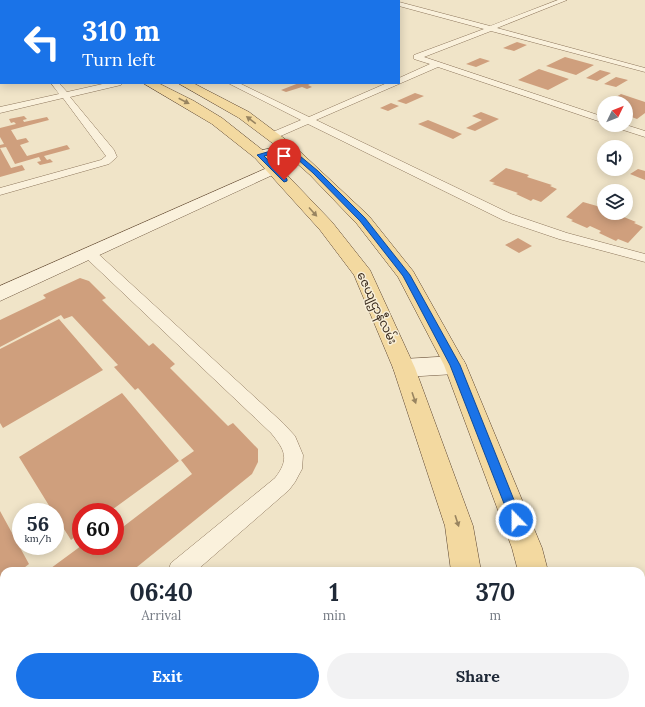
<!DOCTYPE html>
<meta charset="utf-8">
<style>
body{margin:0;font-family:Lora,"Noto Sans Myanmar",serif;background:#f2f2f3;color:#1f2937;height:100vh;display:flex;flex-direction:column;font-size:15px;white-space:nowrap}
*{box-sizing:border-box;margin:0}
p{font-size:13px;color:#747a83}
.icon{flex:none;width:22px;height:22px;fill:none;stroke:currentColor;stroke-width:2;stroke-linecap:round;stroke-linejoin:round}
.map{position:relative;flex:1;overflow:hidden}
.panel{position:absolute;left:0px;top:567px;width:645px;height:140px;display:flex;flex-direction:column;background:#fff;border-radius:12px 12px 0 0;box-shadow:0 2px 10px #0003}
.panel>*{flex:none}
.guide{position:absolute;left:0px;top:0px;width:400px;height:84px;box-shadow:0 2px 10px #0003;background:#1a73e8;color:#fff;overflow:hidden}
.needle{width:26px;rotate:47deg}
.fabs{position:absolute;left:597px;top:96px;display:grid;gap:8px}
.fabs a{display:grid;place-items:center;width:36px;height:36px;border-radius:50%;background:#fff;box-shadow:0 2px 10px #0003;font-size:20px}
.speed{position:absolute;left:12px;top:503px;display:flex;gap:8px;font-size:20px;font-weight:700;text-align:center}
.speed>*{display:grid;place-content:center;width:52px;height:52px;border-radius:50%;background:#fff;box-shadow:0 2px 10px #0003;line-height:1}
.speed small{font-size:10px;font-weight:400}
.speed .limit{border:6px solid #d22;background:#fff;color:#111}
.pin{position:absolute;display:grid;place-items:center;width:34px;height:34px;color:#fff;margin:-41px -17px;border-radius:50% 50% 50% 0;rotate:-45deg;box-shadow:0 0 4px #0007}
.pin .icon{rotate:45deg}
.me{position:absolute;width:44px;margin:-22px;rotate:338deg;stroke-linejoin:round;filter:drop-shadow(0 0 3px #0008)}
.turn{display:flex;align-items:center;gap:14px;height:84px;padding:0 16px;font-size:18px}
.turn .icon{width:52px;height:52px;stroke-width:2.5}
.turn b{display:block;font-size:28px;line-height:34px}
.eta{display:flex;justify-content:space-evenly;align-items:center;height:68px;text-align:center}
.eta b{font-size:24px;font-weight:800;line-height:28px}
.action{display:flex;gap:8px;margin-top:auto;padding:8px 16px}
.action a{flex:1;height:46px;border-radius:24px;background:#1a73e8;color:#fff;font-size:16px;font-weight:800;line-height:46px;text-align:center}
.action a+a{background:#f2f2f3;color:#1f2937}
.map>svg:first-child{display:block}
</style>
<div class="map">
<svg width="645" height="707" viewBox="0 0 645 707">
<rect width="100%" height="100%" fill="#f0e4c8"/>
<path fill="#cf9f7d" d="M 517,42 L 527,45 L 514,51 L 503,48 Z
M 565,57 L 594,65 L 576,75 L 546,66 Z
M 480,58 L 490,61 L 476,67 L 466,64 Z
M 539,69 L 569,79 L 548,90 L 518,80 Z
M 600,70 L 611,73 L 597,81 L 586,78 Z
M 616,77 L 628,80 L 616,87 L 604,84 Z
M 299,83 L 312,83 L 308,85 L 312,87 L 307,89 L 302,87 L 286,92 L 281,90 Z
M 415,93 L 424,96 L 406,104 L 397,101 Z
M 621,94 L 645,102 L 645,113 L 637,119 L 626,115 L 626,103 L 606,103 Z
M 391,103 L 399,106 L 388,111 L 380,108 Z
M 481,112 L 499,119 L 475,131 L 466,128 L 482,120 L 472,116 Z
M 24,116 L 27,119 L 23,120 L 24,122 L 47,117 L 49,120 L 11,130 L 17,140 L 26,138 L 29,142 L 20,145 L 27,156 L 67,145 L 70,149 L 44,156 L 47,160 L 50,159 L 53,162 L 40,165 L 37,162 L 41,161 L 39,157 L 15,164 L 6,147 L 0,148 L 11,168 L 22,165 L 25,170 L 0,177 L 0,145 L 4,144 L 0,137 L 0,128 L 16,124 L 14,122 L 11,123 L 9,119 Z
M 428,120 L 462,134 L 453,139 L 418,124 Z
M 506,168 L 529,175 L 527,177 L 552,185 L 550,186 L 557,189 L 541,202 L 533,199 L 531,201 L 516,194 L 518,193 L 492,184 L 495,183 L 489,181 Z
M 638,169 L 645,171 L 645,180 L 630,174 Z
M 583,202 L 604,208 L 604,213 L 618,216 L 619,215 L 636,222 L 634,223 L 643,227 L 628,243 L 618,239 L 616,241 L 599,233 L 601,231 L 590,226 L 587,228 L 571,221 L 573,220 L 566,217 Z
M 518,238 L 532,246 L 519,253 L 505,245 Z
M 80,278 L 89,281 L 106,298 L 102,300 L 149,346 L 153,343 L 175,364 L 170,368 L 228,426 L 233,423 L 258,449 L 258,462 L 252,474 L 132,571 L 47,571 L 81,546 L 86,546 L 89,552 L 97,546 L 115,546 L 115,533 L 192,474 L 181,460 L 194,451 L 138,388 L 135,390 L 114,367 L 118,365 L 72,316 L 64,319 L 61,315 L 0,347 L 0,320 L 46,298 L 43,295 Z
M 59,319 L 103,370 L 3,428 L 0,423 L 0,349 Z
M 122,393 L 179,461 L 109,512 L 81,512 L 81,532 L 71,540 L 55,515 L 55,512 L 53,512 L 19,457 Z
M 0,511 L 29,564 L 20,571 L 4,571 L 4,583 L 0,586 Z
M 4,619 L 4,676 L 0,679 L 0,622 Z"/>
<g fill="none" stroke-linecap="round" stroke-linejoin="round">
<defs>
<path id="street" d="M 558,0 L 567,0 L 497,28 L 645,68 L 645,72 L 491,31 L 424,57 L 604,117 L 604,123 L 438,67 L 316,120 L 511,214 L 567,233 L 645,254 L 645,262 L 559,239 L 503,220 L 308,124 L 276,138 L 268,138 L 267,136 L 268,134 L 301,120 L 228,83 L 239,83 L 309,117 L 387,83 L 399,83 L 399,78 L 430,64 L 414,59 L 414,55 L 484,29 L 399,6 L 399,2 L 490,26 Z
M 51,83 L 59,83 L 67,92 L 107,83 L 122,83 L 121,85 L 70,97 L 114,150 L 117,157 L 109,164 L 0,195 L 0,188 L 101,160 L 106,156 L 63,98 L 0,113 L 0,107 L 59,94 Z
M 612,125 L 626,125 L 645,131 L 645,137 L 614,127 Z
M 89,249 L 94,250 L 283,423 L 295,436 L 303,455 L 302,469 L 295,482 L 289,490 L 196,571 L 168,571 L 171,563 L 275,478 C 290,459 285,450 271,433 L 84,256 L 82,253 L 84,250 Z
M 4,702 L 4,703 L 33,703 L 31,707 L 2,707 Z"/>
<path id="secondary" d="M 197,0 L 209,0 L 197,1 Z
M 288,144 L 293,145 L 295,148 L 293,151 L 260,159 L 255,158 L 253,155 L 255,152 Z
M 274,165 L 279,166 L 281,169 L 279,172 L 0,301 L 0,286 Z
M 455,356 L 463,359 L 466,365 L 463,371 L 455,374 L 404,377 L 396,374 L 393,368 L 396,362 L 404,359 Z"/>
<path id="primary" d="M 0,9 L 1,10 L 1,16 L 0,15 Z
M 143,83 L 158,83 L 194,101 L 222,118 L 265,152 L 332,222 L 370,270 L 415,368 L 473,526 L 481,571 L 451,571 L 445,526 L 393,368 L 354,275 L 320,230 L 255,158 L 212,124 Z
M 178,83 L 193,83 L 249,112 L 293,145 L 369,216 L 413,271 L 466,365 L 542,548 L 548,571 L 518,571 L 512,548 L 444,365 L 398,277 L 357,224 L 310,175 L 283,151 L 239,118 Z
M 467,703 L 503,703 L 504,707 L 468,707 Z
M 546,703 L 582,703 L 583,707 L 547,707 Z"/>
</defs>
<use href="#street" stroke="#8d765c" stroke-width="1"/>
<use href="#secondary" stroke="#6f573f" stroke-width="1"/>
<use href="#primary" stroke="#5b4430" stroke-width="1"/>
<use href="#street" fill="#faf1dc" fill-rule="evenodd"/>
<use href="#secondary" fill="#faf1dc" fill-rule="evenodd"/>
<use href="#primary" fill="#f3d9a0" fill-rule="evenodd"/>
</g>
<defs><path id="oneway-solid" d="M-6-.8H1V-3.2L6.5 0L1 3.2V.8H-6Z"/></defs>
<g fill="#988460">
<use href="#oneway-solid" transform="translate(184 101) rotate(27)"/>
<use href="#oneway-solid" transform="translate(251 120) rotate(-143)"/>
<use href="#oneway-solid" transform="translate(313 212) rotate(48)"/>
<use href="#oneway-solid" transform="translate(414 398) rotate(71)"/>
<use href="#oneway-solid" transform="translate(457 521) rotate(72)"/>
</g>
<path fill="#1a73e8" stroke="#114b97" d="M 288,146 L 318,171 L 365,218 L 410,275 L 460,365 L 522,520 L 520,524 L 516,525 L 512,524 L 450,365 L 403,276 L 360,221 L 313,173 L 287,150 L 264,156 L 287,179 L 287,181 L 284,182 L 257,155 Z"/>
<g text-anchor="middle" stroke-width="3" stroke-linejoin="round" paint-order="stroke">
<g font-size="12" fill="#3d2e20" stroke="#f7eed8">
<text transform="translate(377 308) rotate(65)" y="4">ဇေယျဌာနီလမ်း</text>
</g>
</g>
</svg>
<div class="fabs">
<a><svg class="needle" viewBox="-14 -14 28 28"><path d="M0-13l5 13h-10z" fill="#e53935"/><path d="M0 13l5-13h-10z" fill="#747a83"/></svg></a>
<a><svg class="icon" aria-label="sound" viewBox="0 0 24 24"><path d="M4 9h4l5-4v14l-5-4H4zM17 9q2 3 0 6"/></svg></a>
<a><svg class="icon" aria-label="layers" viewBox="0 0 24 24"><path d="M12 4l9 5-9 5-9-5zM3 14l9 5 9-5"/></svg></a>
</div>
<div class="speed"><div>56<small>km/h</small></div><div class="limit">60</div></div>
<div class="pin" style="left:284px;top:180px;background:#d93025"><svg class="icon" aria-label="arrive" viewBox="0 0 24 24"><path d="M6 21V4h12l-3 4 3 4H6"/></svg></div>
<svg class="me" style="left:516px;top:520px" viewBox="-20 -20 40 40"><circle r="17" fill="#1a73e8" stroke="#fff" stroke-width="3"/><path d="M0-11L8 9 0 5-8 9z" fill="#fff"/></svg>
<div class="guide">
<div class="turn"><svg class="icon" aria-label="left" viewBox="0 0 24 24"><path d="M17 20v-9H6M10 6l-5 5 5 5"/></svg><div><b>310 m</b>Turn left</div></div>
</div>
<section class="panel">
<div class="eta">
<div><b>06:40</b><p>Arrival</p></div>
<div><b>1</b><p>min</p></div>
<div><b>370</b><p>m</p></div>
</div>
<div class="action"><a>Exit</a><a>Share</a></div>
</section>
</div>
